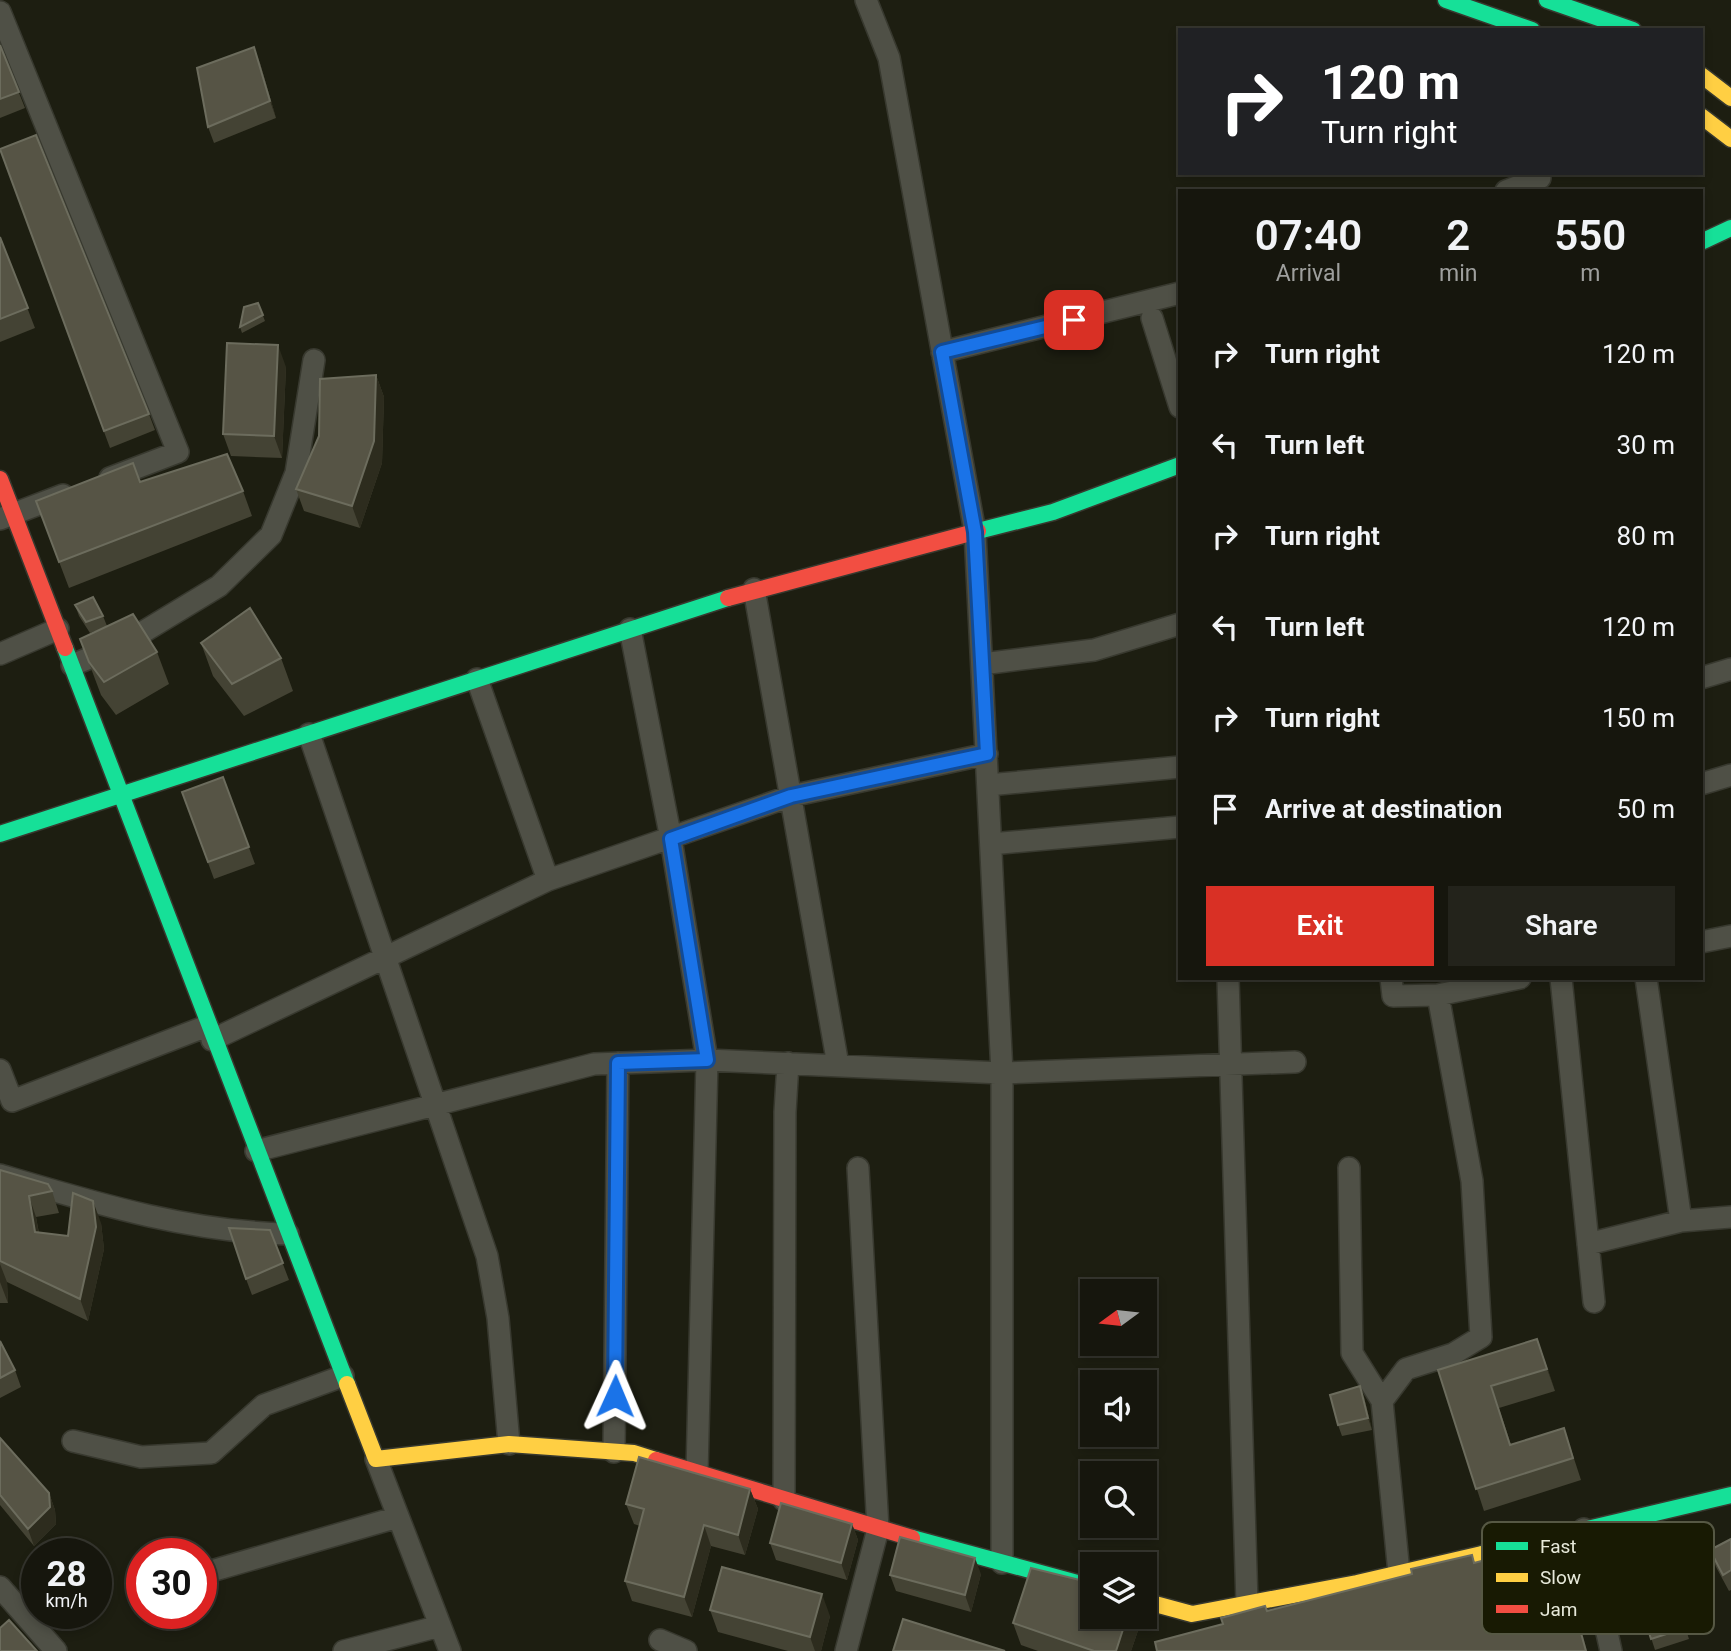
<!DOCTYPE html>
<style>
body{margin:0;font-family:Roboto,sans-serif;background:#23231b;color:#f1f3f6;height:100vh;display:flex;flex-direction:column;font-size:26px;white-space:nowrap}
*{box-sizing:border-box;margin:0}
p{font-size:23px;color:#9e9f9d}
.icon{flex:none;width:38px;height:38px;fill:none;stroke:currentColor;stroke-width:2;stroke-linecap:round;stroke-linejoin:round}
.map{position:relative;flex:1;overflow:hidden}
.details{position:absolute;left:1178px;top:189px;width:525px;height:791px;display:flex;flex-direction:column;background:#16160d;border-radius:0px;box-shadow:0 4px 10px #0003,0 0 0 2px #35352e}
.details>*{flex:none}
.banner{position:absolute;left:1178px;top:28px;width:525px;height:147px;border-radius:0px;box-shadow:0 4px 10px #0003,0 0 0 2px #35352e;background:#202124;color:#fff;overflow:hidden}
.needle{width:46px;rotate:255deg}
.fabs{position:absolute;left:1080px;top:1279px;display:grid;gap:14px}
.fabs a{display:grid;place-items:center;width:77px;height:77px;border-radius:0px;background:#16160d;box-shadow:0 4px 10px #0003,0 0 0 2px #35352e;font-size:35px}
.speed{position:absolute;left:21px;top:1538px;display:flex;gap:14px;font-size:35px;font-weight:700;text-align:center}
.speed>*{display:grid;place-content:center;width:91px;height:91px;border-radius:50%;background:#16160d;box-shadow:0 4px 10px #0003,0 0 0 2px #35352e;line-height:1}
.speed small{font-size:18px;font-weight:400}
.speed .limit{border:10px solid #d22;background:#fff;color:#111}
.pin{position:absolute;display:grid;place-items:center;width:60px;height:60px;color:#fff;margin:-30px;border-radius:14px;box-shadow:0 4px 10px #0006}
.me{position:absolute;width:77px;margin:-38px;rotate:1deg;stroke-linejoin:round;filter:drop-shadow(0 0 5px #0008)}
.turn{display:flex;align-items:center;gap:24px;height:147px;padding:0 28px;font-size:32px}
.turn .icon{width:91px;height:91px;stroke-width:2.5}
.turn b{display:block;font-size:49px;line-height:60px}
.eta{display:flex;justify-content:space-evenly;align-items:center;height:119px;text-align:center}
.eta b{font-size:42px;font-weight:600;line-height:49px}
.cta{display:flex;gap:14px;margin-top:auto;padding:14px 28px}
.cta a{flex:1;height:80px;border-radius:0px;background:#d93025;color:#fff;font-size:28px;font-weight:600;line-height:80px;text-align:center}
.cta a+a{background:#23231b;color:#f1f3f6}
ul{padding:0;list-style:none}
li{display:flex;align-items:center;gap:21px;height:91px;padding:0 28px}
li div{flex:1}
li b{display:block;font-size:26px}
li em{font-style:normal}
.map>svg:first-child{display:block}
</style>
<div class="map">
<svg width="1731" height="1651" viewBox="0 0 1731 1651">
<rect width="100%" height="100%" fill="#1d1e11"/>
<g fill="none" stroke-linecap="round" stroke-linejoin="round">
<defs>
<path id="street" d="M 866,0 L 889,58 L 975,532 L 1002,1073 L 1002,1563
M 0,12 L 178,452 L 110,478
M 1506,191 L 1540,178
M 1152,318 L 1180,407
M 942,352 L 1180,293
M 0,519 L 63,495
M 754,589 L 838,1065
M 630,629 L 671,839 L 707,1060 L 697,1473
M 0,654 L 58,629
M 982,664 L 1094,650 L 1180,624
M 72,665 L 120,646 L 219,586 L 271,535 L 296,473 L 314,360
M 1701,678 L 1731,669
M 477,679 L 548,880
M 309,734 L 487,1256 L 498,1318 L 509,1444
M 1701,784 L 1731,775
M 988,785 L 1180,767
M 991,844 L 1180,827
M 1701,942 L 1731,936
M 1228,978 L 1247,1604
M 1391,978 L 1393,996 L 1438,995 L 1520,978
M 1561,978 L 1594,1302
M 1646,978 L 1681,1221
M 212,1040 L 548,880 L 791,796 L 987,754
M 0,1070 L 12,1101 L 207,1026
M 256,1151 L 594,1064 L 707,1060 L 1002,1073 L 1295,1062
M 1349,1168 L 1352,1353 L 1382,1401 L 1399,1573
M 0,1175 C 95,1203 189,1232 288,1234
M 1588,1244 L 1681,1221 L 1731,1217
M 1382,1401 L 1406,1369 L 1453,1354 L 1481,1337 L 1472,1181 L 1438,995
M 73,1441 L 141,1457 L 211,1453 L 264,1405 L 343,1376
M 614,1452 L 618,1063
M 376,1459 L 450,1651
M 784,1500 L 785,1112 L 788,1063
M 1584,1529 L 1611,1651
M 201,1574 L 398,1517
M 0,1587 L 56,1651
M 660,1640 L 686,1651
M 344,1651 L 440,1626
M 846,1651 L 878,1529 L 858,1168"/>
<path id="fast" d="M 1446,0 L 1532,30
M 1547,0 L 1633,30
M 1701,242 L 1731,228
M 978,531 L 1053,512 L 1180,465
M 65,648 L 347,1384
M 0,834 L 728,598
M 912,1538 L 1092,1587
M 1482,1554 L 1731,1495"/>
<path id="slow" d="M 1701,75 L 1731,98
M 1701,116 L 1731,139
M 347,1384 L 376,1459 L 509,1444 L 634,1453 L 656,1460
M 1144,1601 L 1192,1614 L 1357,1583 L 1482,1554"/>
<path id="jam" d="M 0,479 L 65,648
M 728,598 L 978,531
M 656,1460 L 912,1538"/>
</defs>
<use href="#street" stroke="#38392f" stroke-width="24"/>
<use href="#fast" stroke="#38392f" stroke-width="19"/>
<use href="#slow" stroke="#38392f" stroke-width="19"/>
<use href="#jam" stroke="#38392f" stroke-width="19"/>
<use href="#street" stroke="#4f5046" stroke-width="21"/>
<use href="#fast" stroke="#16e098" stroke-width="16"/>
<use href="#slow" stroke="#ffcf43" stroke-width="16"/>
<use href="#jam" stroke="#f24e42" stroke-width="16"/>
</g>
<path fill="#444334" d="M 0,45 L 25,108 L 0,118 Z
M 260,63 L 276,118 L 214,143 L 208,127 Z
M 0,149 L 149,414 L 155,430 L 110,448 Z
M 0,237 L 35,328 L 0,342 Z
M 258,303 L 265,321 L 242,333 L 240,327 Z
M 286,367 L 282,458 L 231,456 L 223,434 Z
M 376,375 L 384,397 L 382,463 L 360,528 L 304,511 L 296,489 Z
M 140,482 L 243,491 L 252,516 L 69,588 L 36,501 Z
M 75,605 L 103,616 L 107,626 L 157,652 L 169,684 L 116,715 L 101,695 L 80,639 L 101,629 L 90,633 L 79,616 Z
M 201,643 L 281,658 L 293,691 L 244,716 L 213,676 Z
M 223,777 L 255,864 L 214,879 L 182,792 Z
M 0,1170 L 52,1191 L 59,1213 L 36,1217 L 39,1233 L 68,1236 L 101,1223 L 104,1249 L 88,1321 L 7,1282 L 8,1303 L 0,1303 Z
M 270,1230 L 289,1280 L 252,1295 L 246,1279 Z
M 0,1341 L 15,1370 L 21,1387 L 0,1398 Z
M 1545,1361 L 1555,1391 L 1499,1408 L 1511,1445 L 1564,1428 L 1581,1480 L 1484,1511 L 1438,1370 Z
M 1364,1397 L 1372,1430 L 1342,1436 L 1338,1425 Z
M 0,1438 L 49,1493 L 55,1510 L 56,1524 L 34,1546 L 0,1505 Z
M 750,1489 L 758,1509 L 745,1555 L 711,1546 L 692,1617 L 632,1601 L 625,1581 L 640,1526 L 634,1524 L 626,1504 Z
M 852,1524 L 858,1540 L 847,1580 L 776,1560 L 770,1543 Z
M 1674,1537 L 1682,1570 L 1641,1580 L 1637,1569 Z
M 1731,1539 L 1731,1590 L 1729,1591 L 1716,1567 L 1710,1550 Z
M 981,1574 L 971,1612 L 896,1591 L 890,1575 Z
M 1674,1593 L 1689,1639 L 1655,1650 L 1640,1604 Z
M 710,1610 L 830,1616 L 821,1651 L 788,1651 L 718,1632 Z
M 1092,1617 L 1141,1617 L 1142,1619 L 1131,1651 L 1038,1651 L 1021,1645 L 1013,1623 Z"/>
<path fill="#2d2c1e" d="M 254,47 L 260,63 L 276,118 L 270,101 Z
M 278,345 L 286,367 L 282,458 L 274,436 Z
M 376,375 L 384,397 L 382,463 L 360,528 L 352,506 Z
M 29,1196 L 36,1217 L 42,1254 L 35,1232 Z
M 93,1201 L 101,1223 L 104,1249 L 88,1321 L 80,1299 Z
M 0,1264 L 7,1282 L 8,1303 L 0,1282 Z
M 1537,1339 L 1545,1361 L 1555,1391 L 1547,1369 Z
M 1360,1386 L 1364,1397 L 1372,1430 L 1368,1418 Z
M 1491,1386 L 1499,1408 L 1518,1467 L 1510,1445 Z
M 750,1489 L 758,1509 L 745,1555 L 738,1535 Z
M 49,1493 L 55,1510 L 56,1524 L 34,1546 L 28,1529 Z
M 852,1524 L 858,1540 L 847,1580 L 841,1563 Z
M 704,1525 L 711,1546 L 692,1617 L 684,1597 Z
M 1670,1526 L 1674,1537 L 1682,1570 L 1678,1559 Z
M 1538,1546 L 1544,1562 L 1562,1630 L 1556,1613 Z
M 975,1558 L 981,1574 L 971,1612 L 965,1595 Z
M 822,1594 L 830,1616 L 821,1651 L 815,1651 L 810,1637 Z
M 1574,1608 L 1580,1625 L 1587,1651 L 1586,1651 Z
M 1127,1617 L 1141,1617 L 1142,1619 L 1131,1651 L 1116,1651 Z"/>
<path fill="#565445" stroke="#6c6c5d" stroke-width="2" d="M 0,45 L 19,92 L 0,99 Z
M 254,47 L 270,101 L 208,127 L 197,68 Z
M 36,135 L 149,414 L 104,431 L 0,149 Z
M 0,237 L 28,308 L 0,319 Z
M 258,303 L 263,315 L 240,327 L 244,307 Z
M 227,343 L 278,345 L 274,436 L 223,434 Z
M 376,375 L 374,441 L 352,506 L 296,489 L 319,436 L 320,379 Z
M 227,454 L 243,491 L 59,562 L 36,501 L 133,463 L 140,482 Z
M 93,597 L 103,616 L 86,622 L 75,605 Z
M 250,608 L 281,658 L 232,684 L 201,643 Z
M 133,614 L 157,652 L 104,682 L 89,662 L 80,639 Z
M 223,777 L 249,847 L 208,862 L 182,792 Z
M 0,1170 L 48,1184 L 52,1191 L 29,1196 L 35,1232 L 68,1236 L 73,1193 L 93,1201 L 96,1227 L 80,1299 L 0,1261 Z
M 229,1228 L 270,1230 L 283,1263 L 246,1279 Z
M 1537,1339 L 1547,1369 L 1491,1386 L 1510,1445 L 1564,1428 L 1573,1458 L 1476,1489 L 1438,1370 Z
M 0,1341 L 15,1370 L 0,1378 Z
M 1360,1386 L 1368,1418 L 1338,1425 L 1330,1395 Z
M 0,1438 L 49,1493 L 50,1507 L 28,1529 L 0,1495 Z
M 639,1457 L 750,1489 L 738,1535 L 704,1525 L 684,1597 L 625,1581 L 644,1509 L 626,1504 Z
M 781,1503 L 852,1524 L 841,1563 L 770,1543 Z
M 900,1537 L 975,1558 L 965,1595 L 890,1575 Z
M 1731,1539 L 1731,1570 L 1723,1575 L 1710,1550 Z
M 1538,1546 L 1556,1613 L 1574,1608 L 1586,1651 L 1157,1651 L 1155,1642 L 1223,1624 L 1221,1618 L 1265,1606 L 1267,1611 L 1412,1574 L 1411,1569 L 1472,1555 L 1474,1563 Z
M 722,1567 L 822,1594 L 810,1637 L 710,1610 Z
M 1031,1568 L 1092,1583 L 1092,1617 L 1127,1617 L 1116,1651 L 1094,1651 L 1013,1623 Z
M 1674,1593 L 1685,1628 L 1651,1639 L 1640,1604 Z
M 903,1619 L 1005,1651 L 893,1651 Z
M 9,1620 L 37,1651 L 0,1651 L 0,1628 Z"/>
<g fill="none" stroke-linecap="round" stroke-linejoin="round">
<defs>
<path id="route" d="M 615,1396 L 618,1063 L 707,1060 L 671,839 L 791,796 L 987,754 L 975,532 L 942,352 L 1074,320"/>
</defs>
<use href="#route" stroke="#114b97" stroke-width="18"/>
<use href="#route" stroke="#1a73e8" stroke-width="12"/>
</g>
<rect x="1482" y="1522" width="232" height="112" rx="10" fill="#181a03" stroke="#565844" stroke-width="2"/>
<rect x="1496" y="1542" width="32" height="8" fill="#16e098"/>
<rect x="1496" y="1573" width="32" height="9" fill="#ffcf43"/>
<rect x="1496" y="1605" width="32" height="8" fill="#f24e42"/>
<g font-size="19" fill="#e7e9da">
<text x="1540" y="1553">Fast</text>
<text x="1540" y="1584">Slow</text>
<text x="1540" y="1616">Jam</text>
</g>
</svg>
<div class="fabs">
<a><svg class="needle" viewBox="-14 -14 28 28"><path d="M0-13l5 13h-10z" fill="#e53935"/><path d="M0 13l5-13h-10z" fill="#9e9f9d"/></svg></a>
<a><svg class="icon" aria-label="sound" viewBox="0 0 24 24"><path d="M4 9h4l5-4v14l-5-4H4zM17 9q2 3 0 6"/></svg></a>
<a><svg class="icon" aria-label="search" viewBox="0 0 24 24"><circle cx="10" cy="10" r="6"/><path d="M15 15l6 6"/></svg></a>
<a><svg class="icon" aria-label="layers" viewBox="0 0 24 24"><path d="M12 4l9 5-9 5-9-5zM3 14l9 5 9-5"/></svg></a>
</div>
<div class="speed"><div>28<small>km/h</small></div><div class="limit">30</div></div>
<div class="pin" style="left:1074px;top:320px;background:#d93025"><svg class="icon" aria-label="arrive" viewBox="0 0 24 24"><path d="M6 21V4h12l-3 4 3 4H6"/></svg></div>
<svg class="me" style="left:615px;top:1396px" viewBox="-20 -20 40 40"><path d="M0-17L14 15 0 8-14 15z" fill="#1a73e8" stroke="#fff" stroke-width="4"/></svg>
<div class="banner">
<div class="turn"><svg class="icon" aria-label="right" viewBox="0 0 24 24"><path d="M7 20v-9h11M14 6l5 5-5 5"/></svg><div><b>120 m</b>Turn right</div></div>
</div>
<section class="details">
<div class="eta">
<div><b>07:40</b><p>Arrival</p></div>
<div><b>2</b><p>min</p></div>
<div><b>550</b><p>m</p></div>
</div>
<ul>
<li><svg class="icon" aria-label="right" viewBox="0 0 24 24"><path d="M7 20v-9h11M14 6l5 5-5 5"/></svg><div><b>Turn right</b></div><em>120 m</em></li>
<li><svg class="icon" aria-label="left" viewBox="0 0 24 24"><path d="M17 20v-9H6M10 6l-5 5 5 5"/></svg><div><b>Turn left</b></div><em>30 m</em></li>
<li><svg class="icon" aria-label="right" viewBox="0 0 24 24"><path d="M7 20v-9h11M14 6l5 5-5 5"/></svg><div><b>Turn right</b></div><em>80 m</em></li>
<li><svg class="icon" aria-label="left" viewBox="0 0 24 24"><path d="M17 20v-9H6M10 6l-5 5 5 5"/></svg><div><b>Turn left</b></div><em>120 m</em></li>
<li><svg class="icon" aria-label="right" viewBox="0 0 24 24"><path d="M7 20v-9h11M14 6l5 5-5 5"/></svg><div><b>Turn right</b></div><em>150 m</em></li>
<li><svg class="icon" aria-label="arrive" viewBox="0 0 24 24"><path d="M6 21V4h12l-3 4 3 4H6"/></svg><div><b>Arrive at destination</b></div><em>50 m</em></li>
</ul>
<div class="cta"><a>Exit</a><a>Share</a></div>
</section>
</div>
